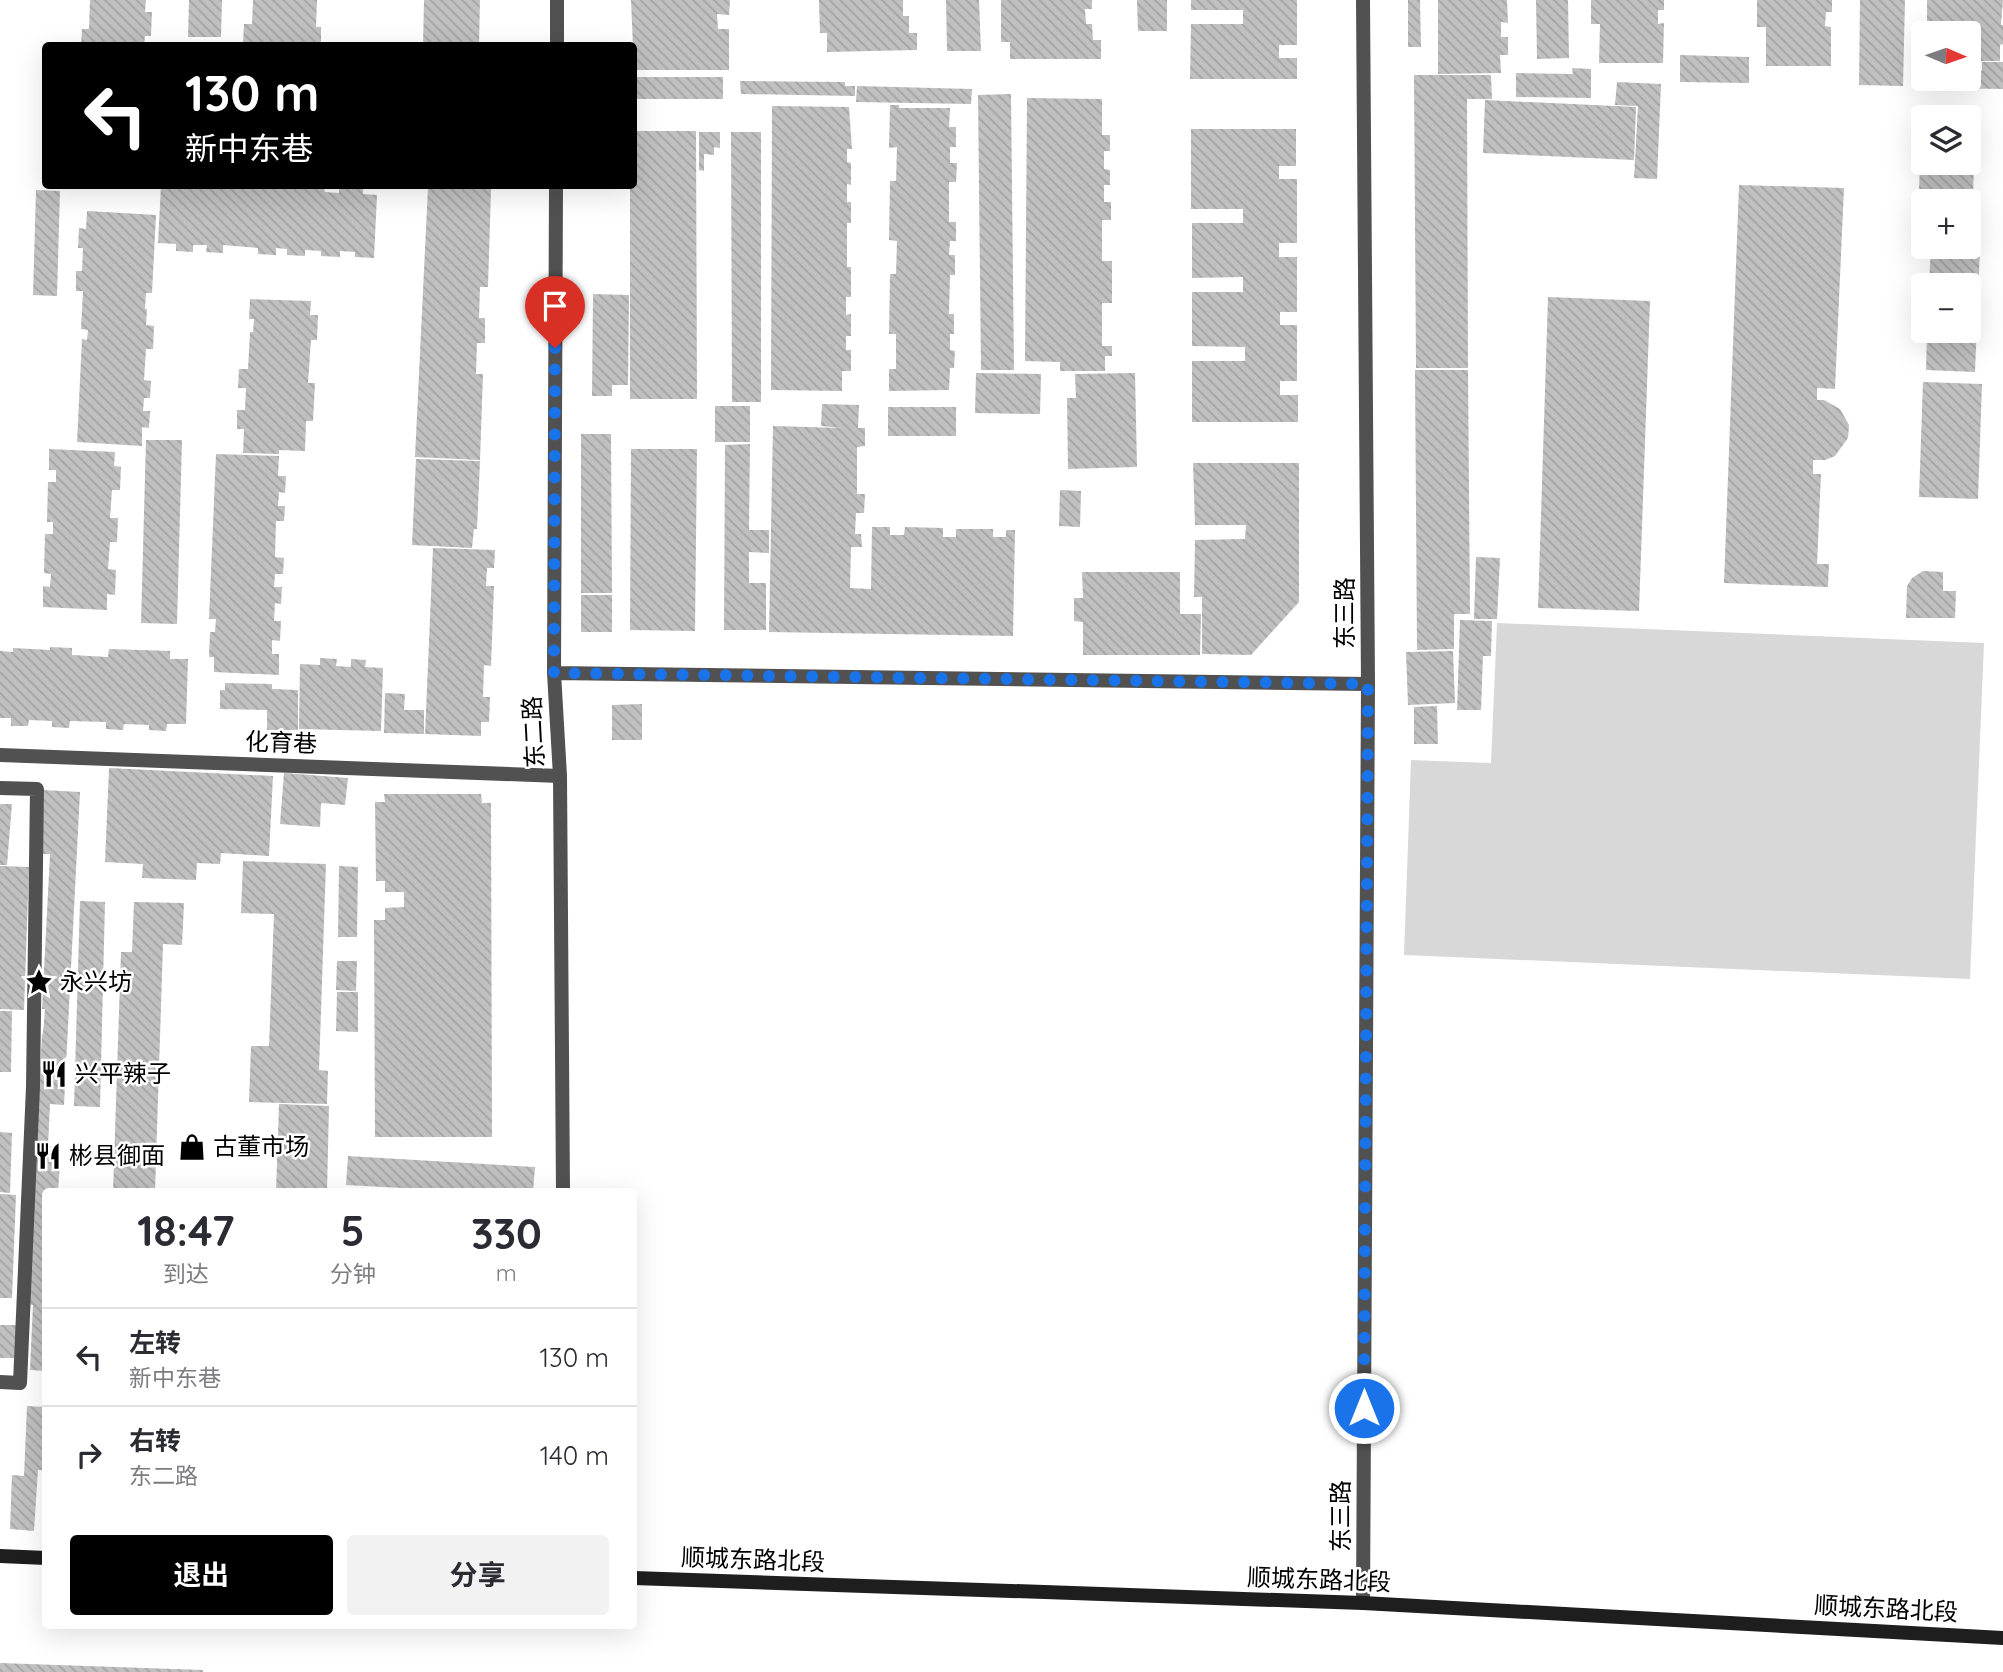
<!DOCTYPE html>
<html lang="zh">
<meta charset="utf-8">
<style>
body{margin:0;font-family:Quicksand,"Noto Sans SC",sans-serif;background:#f2f2f3;color:#2b2b33;height:100vh;display:flex;flex-direction:column;font-size:26px;white-space:nowrap}
*{box-sizing:border-box;margin:0}
p{font-size:23px;color:#7c7c81}
.icon{flex:none;width:38px;height:38px;fill:none;stroke:currentColor;stroke-width:2;stroke-linecap:round;stroke-linejoin:round}
.map{position:relative;flex:1;overflow:hidden}
.details{position:absolute;left:42px;top:1188px;width:595px;height:441px;display:flex;flex-direction:column;background:#fff;border-radius:7px;box-shadow:0 7px 28px #0002}
.details>*{flex:none}
.guide{position:absolute;left:42px;top:42px;width:595px;height:147px;border-radius:7px;box-shadow:0 7px 28px #0002;background:#000;color:#fff;overflow:hidden}
.needle{width:46px;rotate:92deg}
.tools{position:absolute;left:1911px;top:21px;display:grid;gap:14px}
.tools a{display:grid;place-items:center;width:70px;height:70px;border-radius:7px;background:#fff;box-shadow:0 7px 28px #0002;font-size:35px}
.pin{position:absolute;display:grid;place-items:center;width:60px;height:60px;color:#fff;margin:-72px -30px;border-radius:50% 50% 50% 0;rotate:-45deg;box-shadow:0 0 7px #0007}
.pin .icon{rotate:45deg}
.me{position:absolute;width:77px;margin:-38px;rotate:0deg;stroke-linejoin:round;filter:drop-shadow(0 0 5px #0008)}
.turn{display:flex;align-items:center;gap:24px;height:147px;padding:0 28px;font-size:32px}
.turn .icon{width:91px;height:91px;stroke-width:2.5}
.turn b{display:block;font-size:49px;line-height:60px}
.eta{display:flex;justify-content:space-evenly;align-items:center;height:119px;text-align:center}
.eta b{font-size:42px;font-weight:700;line-height:49px}
.button{display:flex;gap:14px;margin-top:auto;padding:14px 28px}
.button a{flex:1;height:80px;border-radius:7px;background:#000;color:#fff;font-size:28px;font-weight:700;line-height:80px;text-align:center}
.button a+a{background:#f2f2f3;color:#2b2b33}
ul{padding:0;list-style:none}
li{display:flex;align-items:center;gap:21px;height:98px;padding:0 28px;border-top:2px solid #e1e1e2}
li div{flex:1}
li b{display:block;font-size:26px}
li em{font-style:normal}
.map>svg:first-child{display:block}
</style>
<div class="map">
<svg width="2003" height="1672" viewBox="0 0 2003 1672">
<defs>
<pattern id="building-back-hatch" width="6" height="6" patternUnits="userSpaceOnUse" patternTransform="scale(1.75)"><rect width="6" height="6" fill="#c0c0c0"/><path d="M-1 5l2 2M0 0l6 6M5-1l2 2" fill="none" stroke="#a3a3a3"/></pattern>
</defs>
<rect width="100%" height="100%" fill="#fff"/>
<path fill="#d8d8d8" d="M 1497,623 L 1984,643 L 1970,979 L 1404,955 L 1411,760 L 1491,763 Z"/>
<path fill="url(#building-back-hatch)" d="M 90,0 L 146,0 L 145,12 L 152,12 L 151,36 L 145,36 L 144,46 L 81,46 L 82,29 L 89,29 Z
M 189,0 L 222,0 L 221,37 L 188,37 Z
M 253,0 L 317,0 L 316,27 L 321,27 L 321,46 L 250,46 L 250,44 L 243,43 L 244,24 L 252,24 Z
M 424,0 L 480,0 L 479,46 L 423,46 Z
M 631,0 L 730,0 L 729,15 L 717,14 L 718,29 L 729,29 L 729,70 L 634,70 Z
M 819,0 L 903,0 L 903,16 L 909,16 L 909,33 L 917,33 L 917,50 L 827,52 L 827,33 L 820,33 Z
M 946,0 L 979,0 L 981,51 L 947,51 Z
M 1001,0 L 1092,0 L 1092,9 L 1085,9 L 1086,24 L 1092,24 L 1093,40 L 1101,40 L 1101,59 L 1010,59 L 1010,42 L 1001,42 Z
M 1137,0 L 1167,0 L 1167,31 L 1138,31 Z
M 1191,0 L 1297,0 L 1297,45 L 1279,45 L 1279,58 L 1297,58 L 1297,79 L 1190,79 L 1191,24 L 1243,24 L 1243,10 L 1191,10 Z
M 1408,0 L 1420,0 L 1421,47 L 1408,47 Z
M 1438,0 L 1507,0 L 1508,23 L 1501,22 L 1501,37 L 1508,37 L 1508,55 L 1500,55 L 1501,73 L 1438,74 Z
M 1536,0 L 1568,0 L 1569,58 L 1537,59 Z
M 1591,0 L 1664,0 L 1664,10 L 1658,10 L 1658,24 L 1664,23 L 1663,63 L 1599,63 L 1600,24 L 1591,24 Z
M 1757,0 L 1832,0 L 1832,12 L 1826,12 L 1825,26 L 1831,27 L 1831,66 L 1766,66 L 1766,27 L 1757,27 Z
M 1860,0 L 1905,0 L 1903,86 L 1859,85 Z
M 1927,0 L 2003,0 L 2001,25 L 2003,25 L 2003,44 L 2000,45 L 2000,61 L 1981,61 L 1980,70 L 1969,70 L 1969,33 L 1927,33 Z
M 1680,55 L 1749,57 L 1749,83 L 1680,82 Z
M 1982,62 L 2003,62 L 2003,89 L 1931,88 L 1931,79 L 1969,79 L 1969,71 L 1982,71 Z
M 1572,68 L 1591,69 L 1591,98 L 1516,97 L 1516,73 L 1573,74 Z
M 1414,75 L 1491,75 L 1492,99 L 1467,99 L 1468,368 L 1416,368 Z
M 634,77 L 723,77 L 723,99 L 634,99 Z
M 740,81 L 845,82 L 845,86 L 855,86 L 855,96 L 741,94 Z
M 1617,82 L 1661,84 L 1657,179 L 1634,178 L 1638,106 L 1615,105 Z
M 857,86 L 972,89 L 971,104 L 856,102 Z
M 1011,94 L 1014,370 L 981,370 L 978,95 Z
M 1027,98 L 1102,99 L 1102,135 L 1110,135 L 1110,151 L 1104,151 L 1104,169 L 1110,170 L 1110,185 L 1104,185 L 1104,202 L 1111,202 L 1111,220 L 1102,220 L 1102,261 L 1112,261 L 1112,303 L 1102,303 L 1102,346 L 1112,346 L 1112,356 L 1105,356 L 1105,371 L 1060,371 L 1060,362 L 1025,361 Z
M 1485,100 L 1636,107 L 1634,160 L 1483,153 Z
M 890,105 L 899,105 L 899,108 L 950,108 L 949,127 L 956,127 L 956,147 L 950,147 L 950,163 L 957,163 L 956,182 L 949,182 L 949,222 L 956,222 L 956,241 L 950,241 L 949,255 L 955,255 L 955,275 L 950,275 L 949,314 L 954,314 L 954,334 L 950,334 L 950,350 L 955,351 L 954,368 L 950,368 L 949,390 L 889,391 L 889,369 L 896,369 L 896,334 L 889,334 L 890,274 L 896,274 L 897,241 L 889,240 L 890,181 L 896,181 L 897,147 L 889,148 Z
M 772,106 L 849,107 L 852,149 L 847,149 L 847,162 L 851,163 L 851,185 L 847,184 L 847,202 L 851,202 L 851,223 L 847,223 L 847,267 L 851,267 L 851,297 L 846,297 L 846,315 L 851,314 L 851,336 L 846,336 L 846,350 L 851,350 L 851,371 L 842,371 L 842,391 L 771,390 Z
M 1922,111 L 1976,113 L 1973,193 L 1919,191 L 1921,125 L 1923,125 L 1923,163 L 1969,163 L 1969,117 L 1921,117 Z
M 1191,129 L 1296,129 L 1296,166 L 1279,166 L 1279,179 L 1297,179 L 1297,243 L 1279,243 L 1279,257 L 1297,257 L 1297,312 L 1280,312 L 1280,325 L 1297,325 L 1297,381 L 1280,381 L 1280,395 L 1298,395 L 1298,422 L 1192,422 L 1192,361 L 1245,361 L 1245,347 L 1192,346 L 1192,292 L 1243,292 L 1243,277 L 1192,278 L 1192,223 L 1243,223 L 1243,209 L 1191,209 Z
M 634,131 L 696,131 L 697,399 L 630,399 L 630,186 L 634,186 Z
M 699,132 L 720,132 L 720,148 L 714,147 L 714,155 L 704,154 L 704,171 L 699,170 Z
M 731,132 L 761,132 L 761,402 L 732,402 Z
M 1739,185 L 1844,188 L 1835,389 L 1817,388 L 1817,400 L 1824,400 L 1840,409 L 1849,425 L 1848,438 L 1835,456 L 1825,460 L 1813,460 L 1813,474 L 1821,474 L 1817,564 L 1829,564 L 1828,587 L 1724,583 Z
M 161,186 L 323,186 L 325,192 L 339,193 L 339,186 L 363,187 L 363,194 L 377,195 L 374,258 L 355,257 L 355,252 L 340,251 L 340,257 L 321,256 L 321,251 L 305,250 L 305,256 L 287,255 L 287,249 L 276,248 L 276,255 L 258,254 L 258,248 L 223,245 L 223,253 L 206,252 L 207,245 L 193,245 L 193,252 L 176,251 L 176,244 L 158,243 Z
M 428,187 L 491,189 L 488,287 L 480,287 L 479,318 L 485,318 L 485,343 L 477,343 L 476,374 L 483,374 L 480,460 L 415,457 Z
M 36,190 L 60,191 L 57,296 L 33,295 Z
M 87,211 L 156,215 L 152,293 L 146,293 L 145,309 L 147,309 L 146,325 L 154,326 L 153,349 L 146,349 L 144,380 L 151,381 L 150,398 L 144,398 L 143,411 L 150,411 L 149,428 L 142,427 L 142,446 L 77,442 L 82,339 L 87,340 L 88,330 L 81,329 L 83,291 L 76,291 L 76,271 L 82,271 L 83,248 L 78,248 L 79,228 L 86,229 Z
M 1969,222 L 1981,222 L 1975,372 L 1926,370 L 1927,331 L 1969,331 L 1969,285 L 1929,285 L 1931,247 L 1969,247 Z
M 593,294 L 629,295 L 628,385 L 612,385 L 612,396 L 592,396 Z
M 1548,297 L 1650,301 L 1639,611 L 1538,608 Z
M 250,299 L 311,301 L 310,315 L 318,315 L 317,340 L 311,340 L 308,383 L 315,383 L 313,421 L 306,421 L 305,451 L 279,450 L 279,454 L 243,453 L 244,429 L 237,429 L 237,410 L 245,410 L 246,388 L 238,388 L 239,369 L 248,369 L 250,332 L 253,332 L 254,319 L 249,319 Z
M 1415,370 L 1468,370 L 1470,614 L 1454,614 L 1454,649 L 1417,650 Z
M 976,373 L 1041,374 L 1040,414 L 975,413 Z
M 1135,373 L 1137,467 L 1068,469 L 1067,398 L 1076,398 L 1075,374 Z
M 1923,382 L 1982,384 L 1978,499 L 1919,497 Z
M 822,404 L 859,405 L 858,428 L 865,428 L 865,446 L 857,447 L 857,494 L 865,494 L 864,513 L 856,513 L 855,534 L 861,534 L 862,547 L 851,547 L 850,588 L 871,589 L 872,527 L 890,527 L 890,535 L 904,535 L 905,527 L 943,528 L 943,537 L 956,537 L 956,529 L 993,529 L 993,537 L 1006,537 L 1006,530 L 1015,530 L 1013,636 L 769,632 L 773,426 L 842,428 L 821,426 Z
M 715,406 L 750,406 L 750,442 L 715,442 Z
M 888,407 L 956,407 L 956,436 L 888,436 Z
M 581,434 L 611,434 L 612,593 L 581,593 Z
M 146,440 L 182,440 L 177,624 L 141,623 Z
M 750,444 L 749,530 L 769,530 L 769,553 L 749,552 L 749,583 L 766,583 L 766,630 L 724,630 L 725,445 Z
M 49,449 L 115,452 L 114,466 L 121,467 L 120,490 L 112,490 L 110,518 L 118,518 L 117,542 L 110,542 L 108,569 L 116,570 L 115,595 L 107,594 L 107,610 L 43,607 L 43,586 L 50,587 L 51,574 L 44,573 L 45,534 L 53,534 L 53,522 L 47,522 L 48,482 L 56,482 L 56,470 L 49,470 Z
M 631,449 L 697,449 L 695,631 L 630,630 Z
M 216,454 L 279,456 L 278,476 L 286,476 L 285,493 L 279,492 L 278,506 L 285,506 L 284,521 L 276,521 L 275,557 L 284,558 L 283,574 L 275,574 L 274,587 L 282,587 L 281,604 L 275,603 L 274,621 L 281,621 L 280,641 L 272,640 L 272,654 L 279,654 L 279,675 L 214,672 L 214,657 L 209,657 L 210,632 L 215,632 L 216,619 L 209,619 Z
M 416,459 L 480,461 L 477,529 L 474,529 L 472,548 L 412,545 Z
M 1193,463 L 1299,463 L 1299,602 L 1251,655 L 1202,654 L 1202,597 L 1194,597 L 1195,540 L 1245,539 L 1246,525 L 1195,525 Z
M 1060,490 L 1081,491 L 1080,527 L 1059,526 Z
M 433,548 L 495,550 L 494,568 L 487,568 L 486,586 L 494,586 L 491,666 L 484,665 L 483,697 L 490,697 L 489,722 L 481,722 L 481,736 L 425,734 Z
M 1476,557 L 1500,558 L 1497,619 L 1474,619 Z
M 1923,571 L 1943,572 L 1943,591 L 1956,591 L 1955,618 L 1906,618 L 1907,586 L 1912,578 Z
M 1082,572 L 1180,572 L 1180,614 L 1201,614 L 1200,655 L 1083,655 L 1083,622 L 1074,621 L 1074,598 L 1083,598 Z
M 581,595 L 612,595 L 612,632 L 581,632 Z
M 1460,620 L 1492,621 L 1491,656 L 1483,656 L 1481,710 L 1457,710 Z
M 50,647 L 72,648 L 72,655 L 108,657 L 109,649 L 170,651 L 170,659 L 188,659 L 186,724 L 167,724 L 166,731 L 149,730 L 149,725 L 124,724 L 123,730 L 106,729 L 106,722 L 70,721 L 69,728 L 52,727 L 52,721 L 29,720 L 28,726 L 11,726 L 11,718 L 0,718 L 0,651 L 13,652 L 13,648 L 50,650 Z
M 1453,651 L 1455,703 L 1408,705 L 1406,652 Z
M 320,658 L 337,659 L 336,666 L 351,667 L 351,659 L 366,660 L 365,667 L 383,668 L 381,731 L 299,729 L 300,664 L 320,665 Z
M 225,683 L 272,684 L 272,689 L 298,690 L 298,730 L 267,730 L 267,710 L 220,709 L 220,690 L 225,690 Z
M 385,693 L 405,694 L 404,710 L 424,710 L 424,734 L 384,733 Z
M 642,704 L 642,740 L 612,740 L 612,705 Z
M 1437,706 L 1438,744 L 1414,744 L 1414,707 Z
M 109,768 L 273,776 L 269,856 L 221,853 L 220,864 L 197,863 L 196,880 L 142,878 L 143,864 L 105,862 Z
M 284,773 L 348,778 L 345,805 L 321,803 L 320,827 L 280,824 Z
M 43,790 L 80,792 L 64,1105 L 50,1104 L 48,1146 L 61,1147 L 58,1192 L 46,1192 L 46,1371 L 30,1370 L 33,1305 L 28,1304 L 42,1034 L 43,1034 L 45,1009 L 42,1009 L 50,854 L 40,854 Z
M 384,794 L 481,794 L 482,803 L 491,803 L 492,1137 L 375,1137 L 374,920 L 385,920 L 385,908 L 404,907 L 404,892 L 385,892 L 385,881 L 376,881 L 375,802 L 385,802 Z
M 0,804 L 12,804 L 7,865 L 0,865 Z
M 243,861 L 326,864 L 319,1070 L 328,1071 L 327,1104 L 249,1102 L 251,1046 L 269,1046 L 274,914 L 241,913 Z
M 0,866 L 29,867 L 24,1010 L 0,1009 Z
M 339,866 L 358,867 L 357,937 L 338,937 Z
M 80,901 L 105,902 L 100,1107 L 74,1106 Z
M 134,902 L 184,903 L 182,945 L 163,944 L 155,1192 L 113,1192 L 121,952 L 132,952 Z
M 337,961 L 357,961 L 356,991 L 336,990 Z
M 337,992 L 358,992 L 358,1032 L 336,1031 Z
M 0,1011 L 12,1011 L 11,1072 L 0,1072 Z
M 279,1104 L 329,1106 L 327,1192 L 276,1192 Z
M 0,1132 L 12,1133 L 10,1193 L 0,1192 Z
M 348,1156 L 535,1167 L 533,1192 L 478,1192 L 346,1185 Z
M 0,1194 L 16,1195 L 12,1298 L 0,1298 Z
M 0,1325 L 17,1325 L 16,1358 L 0,1358 Z
M 27,1406 L 46,1407 L 46,1470 L 38,1470 L 34,1531 L 10,1529 L 12,1475 L 24,1476 Z
M 0,1663 L 203,1670 L 203,1672 L 0,1672 Z"/>
<g fill="none" stroke-linecap="round" stroke-linejoin="round">
<path stroke="#515151" stroke-width="14" d="M 1363,0 L 1368,684 L 1363,1603
M 557,46 L 557,0
M 556,186 L 554,673 L 560,776 L 563,1192
M 554,673 L 1368,684
M 0,755 L 560,776
M 0,788 L 37,789 L 33,1087 L 20,1383 L 0,1382"/>
<path stroke="#1e1e1e" stroke-width="14" d="M 0,1556 L 46,1558
M 634,1578 L 1363,1603 L 2003,1638"/>
</g>
<g fill="none" stroke-linecap="round" stroke-linejoin="round">
<path stroke="#1a73e8" stroke-width="12" stroke-dasharray="0 21.6" d="M 555,348 L 554,673 L 1368,684 L 1364,1408"/>
</g>
<defs>
<symbol id="sight-bare" viewBox="-9 -9 18 18"><path d="M0-6L1.8-2.2L6-1.7L2.9 1.2L3.7 5.4L0 3.3L-3.7 5.4L-2.9 1.2L-6-1.7L-1.8-2.2Z" fill="#000" stroke="#fff" stroke-width="2.5" paint-order="stroke"/></symbol>
<symbol id="restaurant-bare" viewBox="-9 -9 18 18"><path d="M-5-6h1v4h1v-4h1v4h1v-4h1v5L-1.5 .5V6h-2V.5L-5-1ZM5-6V6H3V1.5H1.5Q1.5-4 5-6Z" fill="#000" stroke="#fff" stroke-width="2.5" paint-order="stroke"/></symbol>
<symbol id="shop-bare" viewBox="-9 -9 18 18"><path d="M-5-2.5h2.3a2.7 3.5 0 0 1 5.4 0H5L5.5 6h-11ZM-1.5-2.5h3a1.5 2.3 0 0 0-3 0Z" fill="#000" stroke="#fff" stroke-width="2.5" paint-order="stroke"/></symbol>
</defs>
<g fill-rule="evenodd">
<use href="#sight-bare" x="20" y="963" width="38" height="38"/>
<use href="#restaurant-bare" x="35" y="1055" width="38" height="38"/>
<use href="#shop-bare" x="173" y="1128" width="38" height="38"/>
<use href="#restaurant-bare" x="29" y="1137" width="38" height="38"/>
</g>
<g text-anchor="middle" stroke-width="5" stroke-linejoin="round" paint-order="stroke">
<g font-size="24" fill="#000" stroke="#fff">
<text transform="translate(1345 613) rotate(-90)" y="8">东三路</text>
<text transform="translate(534 732) rotate(-93)" y="8">东二路</text>
<text transform="translate(281 743) rotate(2)" y="8">化育巷</text>
<text transform="translate(1341 1516) rotate(-90)" y="8">东三路</text>
<text transform="translate(753 1560) rotate(2)" y="8">顺城东路北段</text>
<text transform="translate(1319 1580) rotate(2)" y="8">顺城东路北段</text>
<text transform="translate(1886 1609) rotate(3)" y="8">顺城东路北段</text>
</g>
<g font-size="24" fill="#000" stroke="#fff" text-anchor="start">
<text x="60" y="990">永兴坊</text>
<text x="75" y="1082">兴平辣子</text>
<text x="213" y="1155">古董市场</text>
<text x="69" y="1164">彬县御面</text>
</g>
</g>
</svg>
<div class="tools">
<a><svg class="needle" viewBox="-14 -14 28 28"><path d="M0-13l5 13h-10z" fill="#e53935"/><path d="M0 13l5-13h-10z" fill="#7c7c81"/></svg></a>
<a><svg class="icon" aria-label="layers" viewBox="0 0 24 24"><path d="M12 4l9 5-9 5-9-5zM3 14l9 5 9-5"/></svg></a>
<a>+</a>
<a>−</a>
</div>
<div class="pin" style="left:555px;top:348px;background:#d93025"><svg class="icon" aria-label="arrive" viewBox="0 0 24 24"><path d="M6 21V4h12l-3 4 3 4H6"/></svg></div>
<svg class="me" style="left:1364px;top:1408px" viewBox="-20 -20 40 40"><circle r="17" fill="#1a73e8" stroke="#fff" stroke-width="3"/><path d="M0-11L8 9 0 5-8 9z" fill="#fff"/></svg>
<div class="guide">
<div class="turn"><svg class="icon" aria-label="left" viewBox="0 0 24 24"><path d="M17 20v-9H6M10 6l-5 5 5 5"/></svg><div><b>130 m</b>新中东巷</div></div>
</div>
<section class="details">
<div class="eta">
<div><b>18:47</b><p>到达</p></div>
<div><b>5</b><p>分钟</p></div>
<div><b>330</b><p>m</p></div>
</div>
<ul>
<li><svg class="icon" aria-label="left" viewBox="0 0 24 24"><path d="M17 20v-9H6M10 6l-5 5 5 5"/></svg><div><b>左转</b><p>新中东巷</p></div><em>130 m</em></li>
<li><svg class="icon" aria-label="right" viewBox="0 0 24 24"><path d="M7 20v-9h11M14 6l5 5-5 5"/></svg><div><b>右转</b><p>东二路</p></div><em>140 m</em></li>
</ul>
<div class="button"><a>退出</a><a>分享</a></div>
</section>
</div>
